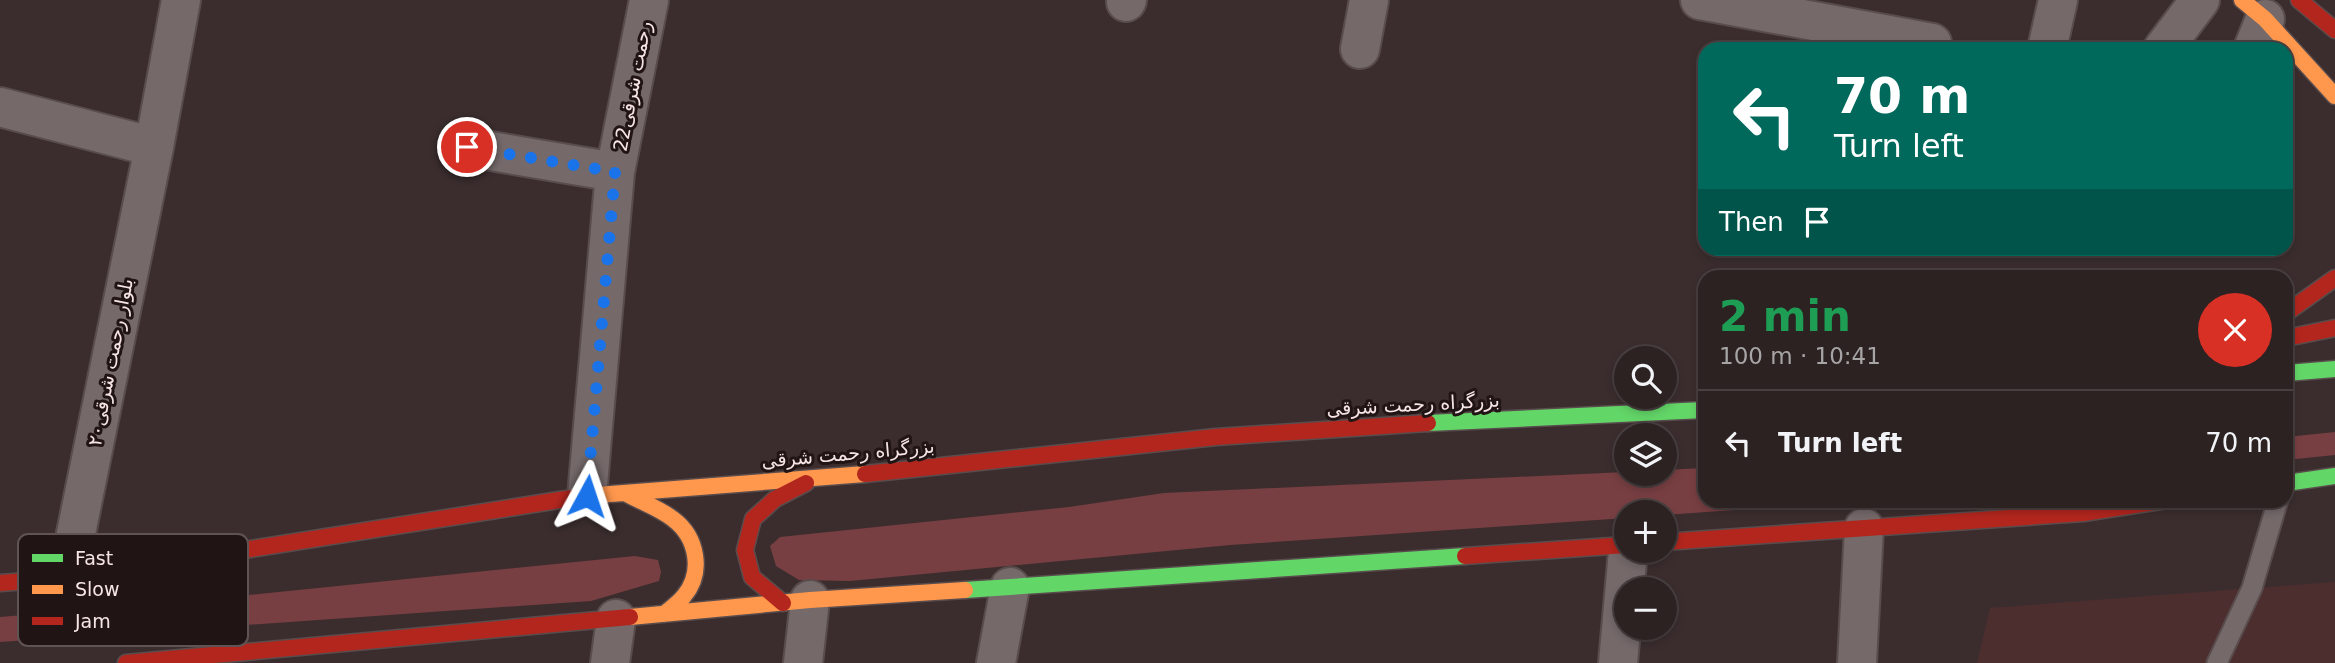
<!DOCTYPE html>
<meta charset="utf-8">
<style>
body{margin:0;font-family:"DejaVu Sans","Noto Naskh Arabic",sans-serif;background:#342a2a;color:#f1f3f6;height:100vh;display:flex;flex-direction:column;font-size:26px;white-space:nowrap}
*{box-sizing:border-box;margin:0}
p{font-size:23px;color:#a6a4a5}
.icon{flex:none;width:38px;height:38px;fill:none;stroke:currentColor;stroke-width:2;stroke-linecap:round;stroke-linejoin:round}
.map{position:relative;flex:1;overflow:hidden}
.sheet{position:absolute;left:1698px;top:270px;width:595px;height:238px;display:flex;flex-direction:column;background:#2c2222;border-radius:21px;box-shadow:0 4px 10px #0003,0 0 0 2px #483f40}
.sheet>*{flex:none}
.guide{position:absolute;left:1698px;top:42px;width:595px;height:214px;border-radius:21px;box-shadow:0 4px 10px #0003,0 0 0 2px #483f40;background:#00695c;color:#fff;overflow:hidden}
.tools{position:absolute;left:1614px;top:346px;display:grid;gap:14px}
.tools a{display:grid;place-items:center;width:63px;height:63px;border-radius:50%;background:#2c2222;box-shadow:0 4px 10px #0003,0 0 0 2px #483f40;font-size:35px}
.pin{position:absolute;display:grid;place-items:center;width:60px;height:60px;color:#fff;margin:-30px;border:4px solid #fff;border-radius:50%;box-shadow:0 2px 7px #0007}
.me{position:absolute;width:77px;margin:-38px;rotate:5deg;stroke-linejoin:round;filter:drop-shadow(0 0 5px #0008)}
.turn{display:flex;align-items:center;gap:24px;height:147px;padding:0 21px;font-size:32px}
.turn .icon{width:91px;height:91px;stroke-width:2.5}
.turn b{display:block;font-size:49px;line-height:60px}
.then{display:flex;align-items:center;height:66px;padding:0 21px;background:#0003;gap:14px;font-size:26px}
.round{display:grid;place-items:center;flex:none;width:74px;height:74px;border-radius:37px;background:#342a2a}
.overview{display:flex;align-items:center;justify-content:space-between;height:119px;padding:0 21px}
h1{font-size:42px;font-weight:600;line-height:52px;color:#1e9e55}
ul{padding:0;list-style:none}
li{display:flex;align-items:center;gap:21px;height:105px;padding:0 21px;border-top:2px solid #483f40}
li div{flex:1}
li b{display:block;font-size:26px}
li em{font-style:normal}
.map>svg:first-child{display:block}
</style>
<div class="map">
<svg width="2335" height="663" viewBox="0 0 2335 663">
<rect width="100%" height="100%" fill="#3b2d2e"/>
<path fill="#4c2e2f" d="M 2335,582 L 2335,663 L 1977,663 L 1990,608 Z"/>
<path fill="#783f42" d="M 2335,432 L 2335,455 L 2286,460 L 2286,437 Z
M 1704,468 L 1704,500 L 1862,501 L 1664,515 L 1664,513 L 1626,513 L 1626,518 L 1230,545 L 850,581 L 799,580 L 776,566 L 770,546 L 780,537 L 1069,507 L 1164,493 L 1626,472 L 1626,474 L 1664,474 L 1664,470 Z
M 635,556 L 658,560 L 661,572 L 659,581 L 591,601 L 0,642 L 0,617 L 179,602 Z"/>
<g fill="none" stroke-linecap="round" stroke-linejoin="round">
<defs>
<path id="lane" d="M 2217,663 L 2252,588 L 2278,500"/>
<path id="street" d="M 1700,0 L 1932,43
M 1126,2 L 1127,0
M 1360,49 L 1369,0
M 2047,49 L 2058,0
M 2163,49 L 2200,0
M 2253,49 L 2265,19
M 0,107 L 154,147
M 467,147 L 615,172
M 587,496 L 615,172 L 649,0
M 67,578 L 154,147 L 181,0
M 610,663 L 616,619
M 803,663 L 810,600
M 996,663 L 1010,587
M 1618,663 L 1628,551
M 1857,663 L 1864,528"/>
<path id="fast" d="M 2286,373 L 2335,369
M 1428,423 L 1704,410
M 2286,483 L 2335,476
M 965,590 L 1465,556"/>
<path id="slow" d="M 2242,0 L 2265,19 L 2335,96
M 625,493 C 641,502 659,508 673,519 C 697,537 704,572 684,596 C 679,603 671,608 664,614
M 585,496 L 865,474
M 630,617 L 810,600 L 965,590"/>
<path id="jam" d="M 2299,0 L 2335,30
M 2286,313 L 2335,278
M 2286,338 L 2335,328
M 865,474 L 1216,437 L 1428,423
M 1664,542 L 2083,513 L 2167,500
M 1465,556 L 1626,545
M 0,583 L 67,578 L 585,496
M 783,603 L 752,577 L 745,550 L 753,519 L 775,499 L 806,483
M 126,663 L 630,617"/>
</defs>
<use href="#lane" stroke="#594c4d" stroke-width="23"/>
<use href="#street" stroke="#594c4d" stroke-width="42"/>
<use href="#fast" stroke="#594c4d" stroke-width="19"/>
<use href="#slow" stroke="#594c4d" stroke-width="19"/>
<use href="#jam" stroke="#594c4d" stroke-width="19"/>
<use href="#lane" stroke="#75696a" stroke-width="19"/>
<use href="#street" stroke="#75696a" stroke-width="38"/>
<use href="#fast" stroke="#63d668" stroke-width="16"/>
<use href="#slow" stroke="#ff974d" stroke-width="16"/>
<use href="#jam" stroke="#b3261e" stroke-width="16"/>
</g>
<g fill="none" stroke-linecap="round" stroke-linejoin="round">
<path stroke="#1a73e8" stroke-width="12" stroke-dasharray="0 21.6" d="M 467,147 L 615,172 L 587,496"/>
</g>
<g text-anchor="middle" stroke-width="6" stroke-linejoin="round" paint-order="stroke">
<g font-size="19" fill="#f7e5e5" stroke="#201414">
<text transform="translate(632 86) rotate(-79)" y="7">22رحمت شرقی</text>
<text transform="translate(110 362) rotate(-79)" y="7">بلوار رحمت شرقی۲۰</text>
<text transform="translate(1413 404) rotate(-3)" y="7">بزرگراه رحمت شرقی</text>
<text transform="translate(848 453) rotate(-5)" y="7">بزرگراه رحمت شرقی</text>
</g>
</g>
<rect x="18" y="534" width="230" height="112" rx="10" fill="#201414" stroke="#605353" stroke-width="2"/>
<rect x="32" y="554" width="31" height="8" fill="#63d668"/>
<rect x="32" y="585" width="31" height="9" fill="#ff974d"/>
<rect x="32" y="617" width="31" height="8" fill="#b3261e"/>
<g font-size="19" fill="#f7e5e5">
<text x="75" y="565">Fast</text>
<text x="75" y="596">Slow</text>
<text x="75" y="628">Jam</text>
</g>
</svg>
<div class="tools">
<a><svg class="icon" aria-label="search" viewBox="0 0 24 24"><circle cx="10" cy="10" r="6"/><path d="M15 15l6 6"/></svg></a>
<a><svg class="icon" aria-label="layers" viewBox="0 0 24 24"><path d="M12 4l9 5-9 5-9-5zM3 14l9 5 9-5"/></svg></a>
<a>+</a>
<a>−</a>
</div>
<div class="pin" style="left:467px;top:147px;background:#d93025"><svg class="icon" aria-label="arrive" viewBox="0 0 24 24"><path d="M6 21V4h12l-3 4 3 4H6"/></svg></div>
<svg class="me" style="left:587px;top:496px" viewBox="-20 -20 40 40"><path d="M0-17L14 15 0 8-14 15z" fill="#1a73e8" stroke="#fff" stroke-width="4"/></svg>
<div class="guide">
<div class="turn"><svg class="icon" aria-label="left" viewBox="0 0 24 24"><path d="M17 20v-9H6M10 6l-5 5 5 5"/></svg><div><b>70 m</b>Turn left</div></div>
<div class="then">Then<svg class="icon" aria-label="arrive" viewBox="0 0 24 24"><path d="M6 21V4h12l-3 4 3 4H6"/></svg></div>
</div>
<section class="sheet">
<div class="overview"><div><h1>2 min</h1><p>100 m · 10:41</p></div><a class="round" style="background:#d93025;color:#fff"><svg class="icon" aria-label="close" viewBox="0 0 24 24"><path d="M6 6l12 12M18 6L6 18"/></svg></a></div>
<ul>
<li><svg class="icon" aria-label="left" viewBox="0 0 24 24"><path d="M17 20v-9H6M10 6l-5 5 5 5"/></svg><div><b>Turn left</b></div><em>70 m</em></li>
</ul>
</section>
</div>
